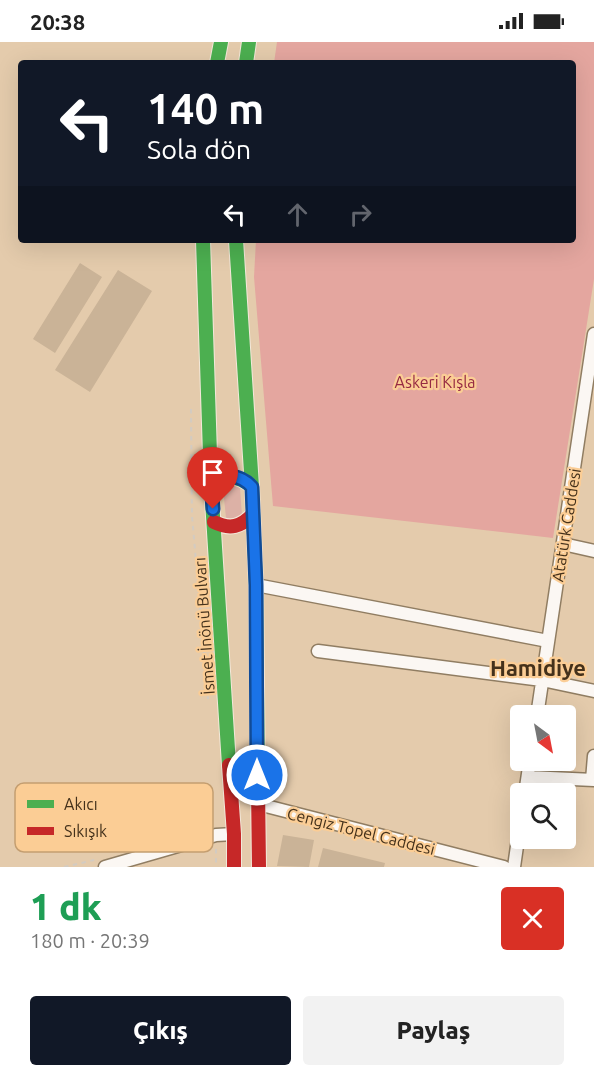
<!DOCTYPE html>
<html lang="tr">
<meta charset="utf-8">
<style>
body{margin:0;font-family:Ubuntu,sans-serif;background:#f2f2f2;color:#222;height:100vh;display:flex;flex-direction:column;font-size:22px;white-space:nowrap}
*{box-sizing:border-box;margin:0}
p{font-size:20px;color:#767676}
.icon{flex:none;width:33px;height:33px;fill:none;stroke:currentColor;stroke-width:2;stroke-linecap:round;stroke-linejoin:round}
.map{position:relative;height:825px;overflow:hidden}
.side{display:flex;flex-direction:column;background:#fff;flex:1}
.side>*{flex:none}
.hud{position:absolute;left:18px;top:18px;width:558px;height:183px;border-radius:6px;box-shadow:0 6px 24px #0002;background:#111827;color:#fff;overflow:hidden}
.needle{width:39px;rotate:148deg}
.tools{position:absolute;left:510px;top:663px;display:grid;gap:12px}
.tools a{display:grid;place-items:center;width:66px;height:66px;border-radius:6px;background:#fff;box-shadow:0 6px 24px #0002;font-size:30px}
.pin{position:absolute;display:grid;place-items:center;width:51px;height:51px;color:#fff;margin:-62px -26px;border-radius:50% 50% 50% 0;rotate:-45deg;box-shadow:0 0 6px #0007}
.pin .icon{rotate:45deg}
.me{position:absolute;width:66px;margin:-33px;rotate:0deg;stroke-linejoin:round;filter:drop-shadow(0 0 4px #0008)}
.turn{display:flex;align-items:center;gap:21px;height:126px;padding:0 30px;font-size:27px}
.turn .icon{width:78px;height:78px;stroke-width:2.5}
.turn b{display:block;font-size:42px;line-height:51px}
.lanes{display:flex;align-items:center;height:57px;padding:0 30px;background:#0003;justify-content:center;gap:30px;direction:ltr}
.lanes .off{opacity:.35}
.round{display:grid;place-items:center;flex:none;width:63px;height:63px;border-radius:6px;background:#f2f2f2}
.overview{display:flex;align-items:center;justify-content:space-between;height:102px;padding:0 30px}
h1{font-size:36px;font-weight:800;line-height:45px;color:#1e9e55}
.button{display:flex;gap:12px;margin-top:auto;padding:12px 30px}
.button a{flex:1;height:69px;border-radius:6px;background:#111827;color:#fff;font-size:24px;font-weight:800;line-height:69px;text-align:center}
.button a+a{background:#f2f2f2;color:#222}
.status{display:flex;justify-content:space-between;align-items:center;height:42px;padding:0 30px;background:#fff;direction:ltr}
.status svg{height:16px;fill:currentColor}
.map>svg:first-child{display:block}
</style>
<div class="status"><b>20:38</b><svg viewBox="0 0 49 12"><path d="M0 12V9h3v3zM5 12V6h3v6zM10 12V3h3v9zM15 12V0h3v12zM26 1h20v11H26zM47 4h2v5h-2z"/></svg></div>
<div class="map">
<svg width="594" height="825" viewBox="0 0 594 825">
<rect width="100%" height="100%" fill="#e4cbac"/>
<path fill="#dcb1a6" d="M 229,443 L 234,443 L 240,446 L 242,474 L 237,476 L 226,476 L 223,446 Z"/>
<path fill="#e4a69f" d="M 277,0 L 594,0 L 594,237 L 553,496 L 273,464 L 254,235 L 256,198 L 573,198 L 573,21 L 274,21 Z"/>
<path fill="#cab397" d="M 80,221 L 102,235 L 55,311 L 33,297 Z
M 118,228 L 152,249 L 90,350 L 55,328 Z
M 283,793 L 314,798 L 309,825 L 277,824 Z
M 323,806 L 385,821 L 384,825 L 318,825 Z"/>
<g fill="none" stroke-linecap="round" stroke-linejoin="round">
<defs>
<path id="street" d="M 563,502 L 594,509
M 256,543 L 548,599
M 318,609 L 542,638 L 594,649
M 537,674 L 594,292
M 528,735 L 594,738
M 592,738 L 594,714
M 525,752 L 530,718
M 257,756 L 262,763 L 504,825
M 105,825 L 216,793 L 234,792
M 514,825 L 520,783"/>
<path id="fast" d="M 217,21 L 221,0
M 246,21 L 249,0
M 203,198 L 211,443 L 229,723
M 236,198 L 252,445 L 256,543 L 258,745
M 211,443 C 225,432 239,433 252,445"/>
<path id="jam" d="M 214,480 C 230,488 241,485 253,472
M 229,723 L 234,792 L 234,825
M 258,745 L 259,825"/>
</defs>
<use href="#street" stroke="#907d62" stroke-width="15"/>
<use href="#fast" stroke="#f3e8da" stroke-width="16"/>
<use href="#jam" stroke="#f3e8da" stroke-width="16"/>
<path stroke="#d3cbc1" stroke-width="2" stroke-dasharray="4.5 4.5" stroke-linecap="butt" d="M 191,367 L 192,474 L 208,657
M 216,807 L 216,825
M 64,825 L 94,818"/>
<use href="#street" stroke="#fbf7f3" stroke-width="12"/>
<use href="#fast" stroke="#4caf50" stroke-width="14"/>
<use href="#jam" stroke="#c62828" stroke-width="14"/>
</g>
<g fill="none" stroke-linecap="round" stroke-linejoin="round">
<defs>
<path id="route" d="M 213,467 L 211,442 C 224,431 240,432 252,445 L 256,543 L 257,733"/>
</defs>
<use href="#route" stroke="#114b97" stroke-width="15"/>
<use href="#route" stroke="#1a73e8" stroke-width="10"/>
</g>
<g text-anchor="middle" stroke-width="4.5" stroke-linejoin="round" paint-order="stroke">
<g font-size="16" fill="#962a43" stroke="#fbcd95">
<text x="435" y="346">Askeri Kışla</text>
</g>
<g font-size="16" fill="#44311b" stroke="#fbcd95">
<text transform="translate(566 483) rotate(-81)" y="6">Atatürk Caddesi</text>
<text transform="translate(204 584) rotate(-94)" y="6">İsmet İnönü Bulvarı</text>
<text transform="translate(361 789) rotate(14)" y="6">Cengiz Topel Caddesi</text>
</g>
<g font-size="22" font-weight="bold" fill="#44311b" stroke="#fbcd95">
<text x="538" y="634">Hamidiye</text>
</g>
</g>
<rect x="15" y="741" width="198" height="69" rx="9" fill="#fbcd95" stroke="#c49e70" stroke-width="1.5"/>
<rect x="27" y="758" width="27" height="8" fill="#4caf50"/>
<rect x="27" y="785" width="27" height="8" fill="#c62828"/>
<g font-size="16" fill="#44311b">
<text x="64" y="768">Akıcı</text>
<text x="64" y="795">Sıkışık</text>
</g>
</svg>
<div class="tools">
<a><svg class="needle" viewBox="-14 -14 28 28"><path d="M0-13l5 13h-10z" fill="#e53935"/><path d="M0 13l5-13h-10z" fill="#767676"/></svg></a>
<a><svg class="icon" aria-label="search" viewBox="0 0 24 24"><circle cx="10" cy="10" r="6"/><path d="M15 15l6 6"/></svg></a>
</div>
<div class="pin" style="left:213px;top:467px;background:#d93025"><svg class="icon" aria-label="arrive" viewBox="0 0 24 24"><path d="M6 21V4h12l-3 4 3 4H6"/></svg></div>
<svg class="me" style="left:257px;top:733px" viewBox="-20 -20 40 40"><circle r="17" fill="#1a73e8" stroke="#fff" stroke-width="3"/><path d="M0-11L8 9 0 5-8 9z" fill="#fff"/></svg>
<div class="hud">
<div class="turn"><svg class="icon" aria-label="left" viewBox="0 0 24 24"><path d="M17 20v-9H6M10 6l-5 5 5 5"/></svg><div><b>140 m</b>Sola dön</div></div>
<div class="lanes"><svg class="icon" aria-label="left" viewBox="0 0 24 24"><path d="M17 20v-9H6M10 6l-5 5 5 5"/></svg><svg class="icon off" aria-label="ahead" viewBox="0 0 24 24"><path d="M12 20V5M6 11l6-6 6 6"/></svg><svg class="icon off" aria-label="right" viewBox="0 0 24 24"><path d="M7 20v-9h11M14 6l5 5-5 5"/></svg></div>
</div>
</div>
<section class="side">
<div class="overview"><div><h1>1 dk</h1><p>180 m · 20:39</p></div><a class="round" style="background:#d93025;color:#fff"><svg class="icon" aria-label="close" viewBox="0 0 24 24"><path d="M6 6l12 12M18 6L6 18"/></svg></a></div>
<div class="button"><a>Çıkış</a><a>Paylaş</a></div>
</section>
